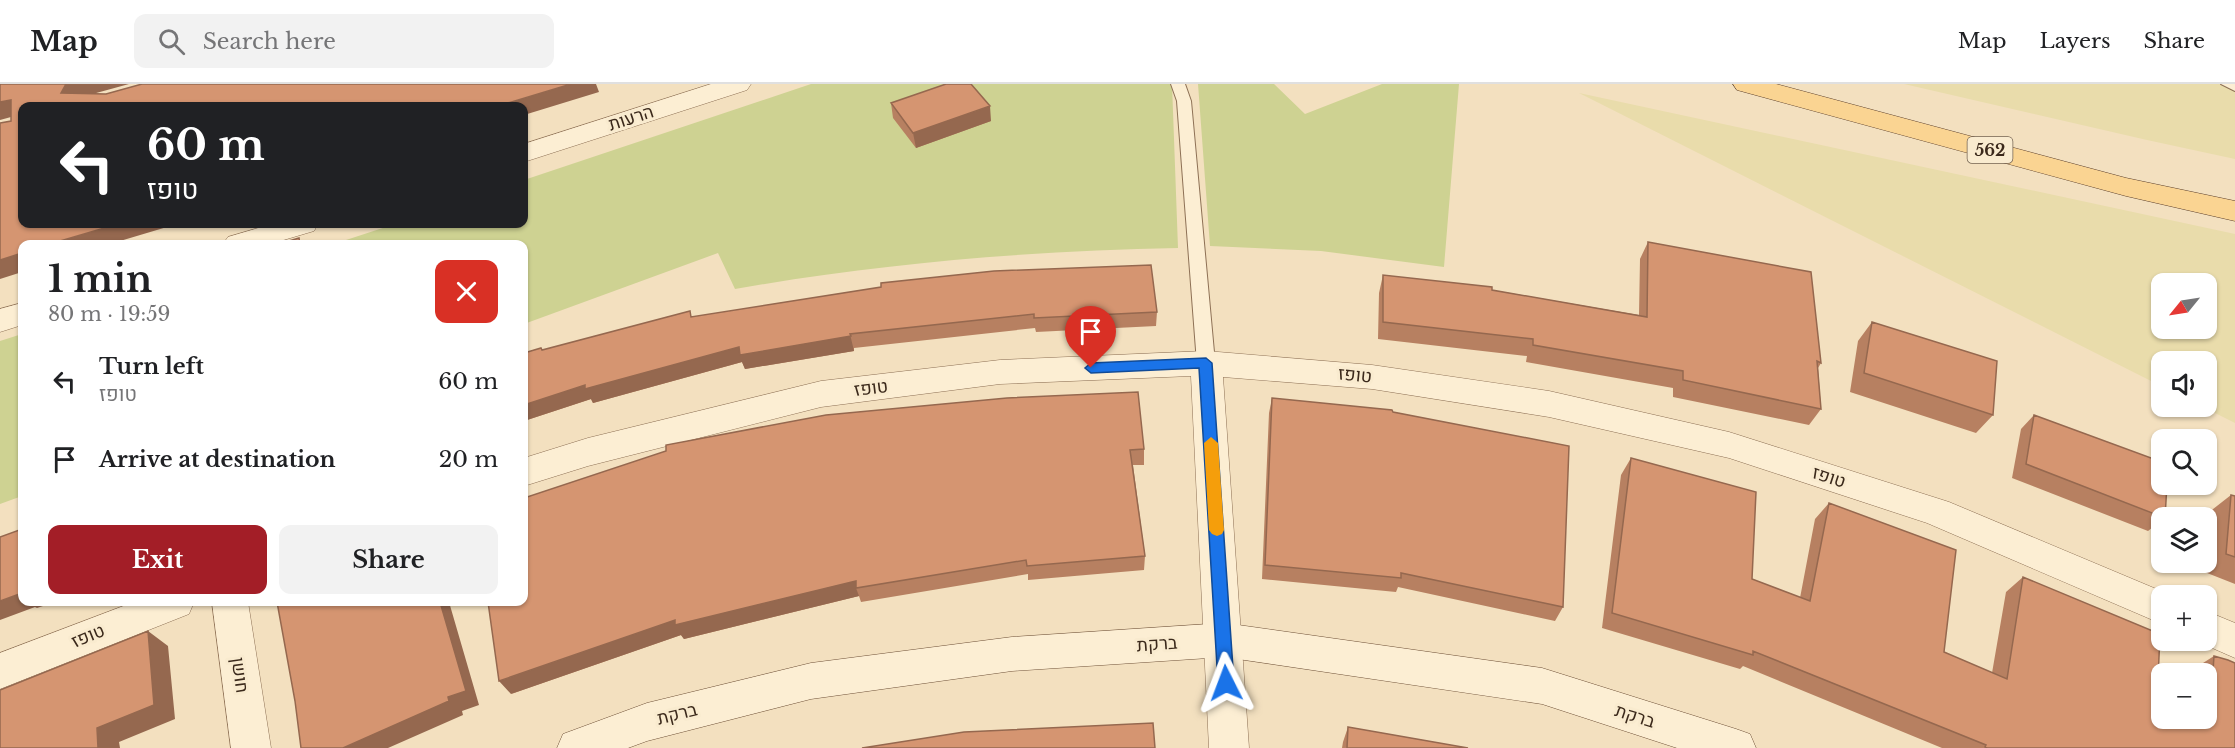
<!DOCTYPE html>
<meta charset="utf-8">
<style>
body{margin:0;font-family:"Libre Baskerville",Heebo,serif;background:#f2f2f2;color:#202124;height:100vh;display:flex;flex-direction:column;font-size:22px;white-space:nowrap}
*{box-sizing:border-box;margin:0}
p{font-size:20px;color:#757577}
.icon{flex:none;width:33px;height:33px;fill:none;stroke:currentColor;stroke-width:2;stroke-linecap:round;stroke-linejoin:round}
.map{position:relative;flex:1;overflow:hidden}
.side{position:absolute;left:18px;top:156px;width:510px;height:366px;display:flex;flex-direction:column;background:#fff;border-radius:12px;box-shadow:0 2px 4px #0004}
.side>*{flex:none}
.hud{position:absolute;left:18px;top:18px;width:510px;height:126px;border-radius:12px;box-shadow:0 2px 4px #0004;background:#202124;color:#fff;overflow:hidden}
.needle{width:39px;rotate:240deg}
.tools{position:absolute;left:2151px;top:189px;display:grid;gap:12px}
.tools a{display:grid;place-items:center;width:66px;height:66px;border-radius:12px;background:#fff;box-shadow:0 2px 4px #0004;font-size:30px}
.pin{position:absolute;display:grid;place-items:center;width:51px;height:51px;color:#fff;margin:-62px -26px;border-radius:50% 50% 50% 0;rotate:-45deg;box-shadow:0 0 6px #0007}
.pin .icon{rotate:45deg}
.me{position:absolute;width:66px;margin:-33px;rotate:357deg;stroke-linejoin:round;filter:drop-shadow(0 0 4px #0008)}
.turn{display:flex;align-items:center;gap:21px;height:126px;padding:0 30px;font-size:27px}
.turn .icon{width:78px;height:78px;stroke-width:2.5}
.turn b{display:block;font-size:42px;line-height:51px}
.round{display:grid;place-items:center;flex:none;width:63px;height:63px;border-radius:12px;background:#f2f2f2}
.overview{display:flex;align-items:center;justify-content:space-between;height:102px;padding:0 30px}
h1{font-size:36px;font-weight:800;line-height:45px}
.action{display:flex;gap:12px;margin-top:auto;padding:12px 30px}
.action a{flex:1;height:69px;border-radius:12px;background:#a31e27;color:#fff;font-size:24px;font-weight:800;line-height:69px;text-align:center}
.action a+a{background:#f2f2f2;color:#202124}
ul{padding:0;list-style:none}
li{display:flex;align-items:center;gap:18px;height:78px;padding:0 30px}
li div{flex:1}
li b{display:block;font-size:22px}
li em{font-style:normal}
header{display:flex;align-items:center;gap:36px;box-sizing:border-box;height:84px;padding:0 30px;background:#fff;border-bottom:2px solid #e0e0e0}
header strong{font-size:28px}
nav{display:flex;gap:33px;margin-inline-start:auto;font-size:21px}
.search{width:420px;height:54px;background:#f2f2f2;display:flex;align-items:center;gap:15px;box-sizing:border-box;padding:0 21px;border-radius:12px;color:#757577;font-size:22px}
.map>svg:first-child{display:block}
</style>
<header>
<strong>Map</strong>
<div class="search"><svg class="icon" aria-label="search" viewBox="0 0 24 24"><circle cx="10" cy="10" r="6"/><path d="M15 15l6 6"/></svg>Search here</div>
<nav><a>Map</a><a>Layers</a><a>Share</a></nav>
</header>
<div class="map">
<svg width="2235" height="664" viewBox="0 0 2235 664">
<rect width="100%" height="100%" fill="#f3e0bf"/>
<path fill="#e9dcab" fill-rule="evenodd" d="M 1904,0 L 2235,0 L 2235,75 L 2147,56 Z
M 1579,9 L 2235,150 L 2235,339 L 2203,323 L 2206,322 L 2206,278 L 2162,278 L 2161,302 ZM 2162,200 L 2206,200 L 2206,244 L 2162,244 Z"/>
<path fill="#ced292" d="M 811,0 L 1172,0 L 1178,164 C 1029,167 882,179 735,205 L 718,169 L 524,240 L 524,160 L 345,160 L 343,157 L 395,140 L 524,140 L 524,96 Z
M 1198,0 L 1274,0 L 1305,30 L 1382,0 L 1459,0 L 1444,183 L 1321,167 L 1210,162 Z
M 22,250 L 22,412 L 0,420 L 0,257 Z"/>
<g fill="none" stroke-linecap="round" stroke-linejoin="round">
<defs>
<path id="lane" d="M 1171,0 L 1185,0 L 1191,17 L 1215,279 L 1212,284 L 1206,286 L 1200,284 L 1197,279 L 1177,17 Z
M 2221,0 L 2235,0 L 2235,7 Z"/>
<path id="street" d="M 711,0 L 751,0 L 747,6 L 524,78 L 524,60 Z
M 272,140 L 318,140 L 314,147 L 270,160 L 223,160 L 228,153 Z
M 22,219 L 22,241 L 0,248 L 0,225 Z
M 1206,267 L 1372,281 L 1549,307 L 1729,348 L 1949,418 L 2173,512 L 2162,512 L 2162,540 L 1927,439 L 1729,374 L 1549,333 L 1372,305 L 1223,293 L 1249,664 L 1209,664 L 1191,292 L 1000,300 L 821,323 L 588,382 L 524,402 L 524,374 L 588,354 L 821,297 L 1000,276 Z
M 134,518 L 194,518 L 189,530 L 0,605 L 0,569 Z
M 212,518 L 248,518 L 271,664 L 231,664 Z
M 2206,527 L 2235,539 L 2235,574 L 2194,556 L 2206,556 Z"/>
<path id="secondary" d="M 1224,539 L 1542,584 L 1736,645 L 1750,650 L 1756,664 L 1677,664 L 1542,620 L 1224,573 L 1012,587 L 811,615 L 647,657 L 628,664 L 557,664 L 563,650 L 647,619 L 811,579 L 1012,553 Z"/>
<path id="primary" d="M 1733,0 L 1776,0 L 2126,94 L 2235,117 L 2235,137 L 2126,112 L 1737,6 Z"/>
</defs>
<use href="#lane" stroke="#8d7055" stroke-width="2"/>
<use href="#street" stroke="#8d7055" stroke-width="1"/>
<use href="#secondary" stroke="#6f5138" stroke-width="1"/>
<use href="#primary" stroke="#5b3e2a" stroke-width="1"/>
<use href="#lane" fill="#fceed3" fill-rule="evenodd"/>
<use href="#street" fill="#fceed3" fill-rule="evenodd"/>
<use href="#secondary" fill="#fceed3" fill-rule="evenodd"/>
<use href="#primary" fill="#fad492" fill-rule="evenodd"/>
</g>
<path fill="#b78061" d="M 891,19 L 991,37 L 916,64 L 893,34 Z
M 1648,158 L 1821,279 L 1818,284 L 1821,325 L 1809,341 L 1673,313 L 1673,304 L 1526,278 L 1527,272 L 1378,255 L 1379,209 L 1383,191 L 1492,206 L 1639,231 L 1640,175 Z
M 1157,228 L 1156,242 L 1036,248 L 1035,244 L 854,264 L 854,267 L 745,285 L 742,278 L 593,319 L 591,315 L 524,337 L 543,266 L 692,233 Z
M 1872,238 L 1993,331 L 1976,349 L 1850,308 L 1858,257 Z
M 1007,314 L 1144,365 L 1144,381 L 1133,381 L 1145,472 L 1144,486 L 1028,496 L 1028,490 L 861,518 L 859,512 L 684,555 L 681,551 L 511,610 Z
M 1272,314 L 1393,328 L 1563,523 L 1555,537 L 1398,503 L 1396,508 L 1262,495 L 1269,329 Z
M 2034,331 L 2165,434 L 2162,434 L 2162,436 L 2148,447 L 2012,394 L 2021,345 Z
M 1631,374 L 1752,495 L 1800,514 L 1815,435 L 1829,419 L 1944,568 L 1992,589 L 2006,508 L 2023,493 L 2206,634 L 2206,590 L 2192,590 L 2192,586 L 2214,572 L 2235,664 L 1942,664 L 1743,582 L 1740,585 L 1602,544 L 1621,391 Z
M 2231,411 L 2235,412 L 2235,500 L 2202,487 L 2203,478 L 2206,478 L 2206,447 L 2208,429 Z
M 1348,643 L 1468,664 L 1342,664 L 1343,658 Z"/>
<path fill="#95684f" d="M 66,0 L 129,0 L 78,14 L 61,9 Z
M 571,0 L 596,0 L 599,8 L 524,31 L 524,22 L 498,22 Z
M 11,16 L 22,30 L 0,36 L 0,18 Z
M 990,22 L 991,37 L 916,64 L 913,49 Z
M 118,140 L 177,140 L 110,160 L 50,160 Z
M 22,169 L 22,188 L 0,195 L 0,176 Z
M 850,250 L 854,267 L 745,285 L 742,278 L 593,319 L 591,315 L 524,337 L 524,321 L 585,301 L 739,263 Z
M 856,497 L 856,504 L 859,512 L 684,555 L 681,551 L 511,610 L 499,597 L 675,536 Z
M 19,510 L 22,511 L 22,518 L 55,518 L 37,524 L 35,523 L 0,536 L 0,517 Z
M 440,518 L 449,518 L 479,621 L 462,627 L 463,631 L 388,664 L 343,664 L 448,613 Z
M 148,547 L 168,562 L 175,635 L 119,658 L 120,664 L 98,664 L 97,644 Z"/>
<path fill="#d59571" stroke="#95684f" stroke-width="1.5" d="M 0,0 L 66,0 L 61,9 L 106,10 L 142,0 L 571,0 L 498,22 L 22,22 L 22,140 L 118,140 L 50,160 L 22,160 L 22,169 L 0,176 L 0,39 L 11,37 L 11,16 L 0,18 Z
M 946,0 L 971,0 L 990,22 L 913,49 L 891,19 Z
M 299,154 L 300,160 L 279,160 Z
M 1648,158 L 1811,188 L 1821,279 L 1817,277 L 1821,325 L 1683,296 L 1683,287 L 1533,261 L 1533,255 L 1383,238 L 1383,191 L 1492,203 L 1492,206 L 1647,233 Z
M 1151,181 L 1157,228 L 1034,234 L 1034,230 L 850,250 L 851,252 L 740,271 L 739,263 L 585,305 L 585,301 L 524,321 L 524,269 L 541,264 L 542,266 L 690,227 L 691,233 L 881,203 L 881,199 L 994,187 Z
M 1872,238 L 1997,277 L 1993,331 L 1864,289 Z
M 1138,308 L 1144,365 L 1130,366 L 1145,472 L 1027,482 L 1026,476 L 856,504 L 856,497 L 675,541 L 675,536 L 499,597 L 488,518 L 524,518 L 524,414 L 666,367 L 666,361 L 826,331 L 1007,314 Z
M 1272,314 L 1392,326 L 1393,328 L 1569,362 L 1563,523 L 1401,489 L 1401,494 L 1265,481 Z
M 2034,331 L 2162,378 L 2162,400 L 2167,400 L 2165,434 L 2026,380 Z
M 1631,374 L 1756,408 L 1752,495 L 1810,517 L 1829,419 L 1956,466 L 1944,568 L 2007,595 L 2023,493 L 2160,550 L 2158,596 L 2162,596 L 2162,634 L 2206,634 L 2206,600 L 2212,601 L 2214,572 L 2228,576 L 2235,579 L 2235,664 L 1987,664 L 1985,663 L 1986,661 L 1753,567 L 1753,571 L 1612,529 Z
M 2231,411 L 2235,412 L 2235,473 L 2226,470 Z
M 22,445 L 22,511 L 19,512 L 19,510 L 0,517 L 0,453 Z
M 277,518 L 440,518 L 466,607 L 448,613 L 449,617 L 343,664 L 301,664 L 295,617 Z
M 148,547 L 154,621 L 97,644 L 98,664 L 0,664 L 0,606 Z
M 1153,639 L 1155,664 L 862,664 L 964,648 Z
M 1348,643 L 1468,664 L 1347,664 Z"/>
<path fill="#1a73e8" stroke="#114b97" stroke-width="1.5" d="M 1206,274 L 1212,279 L 1234,599 L 1232,604 L 1226,607 L 1220,604 L 1218,599 L 1199,284 L 1091,289 L 1085,284 L 1091,279 Z"/>
<path fill="#f59e0b" d="M 1211,353 L 1218,359 L 1224,446 L 1222,450 L 1217,452 L 1212,450 L 1209,446 L 1204,359 Z"/>
<g text-anchor="middle" stroke-width="6" stroke-linejoin="round" paint-order="stroke">
<rect fill="#f9ebcf" stroke="#746351" stroke-width="1.5" x="1967.5" y="53" width="45" height="26" rx="4.5"/>
<g font-size="16" font-weight="bold" fill="#3b291b">
<text x="1990" y="72">562</text>
</g>
<g font-size="18" fill="#3b291b" stroke="#f9ebcf">
<text transform="translate(631 34) rotate(-18)" y="6">הרעות</text>
<text transform="translate(1355 291) rotate(6)" y="6">טופז</text>
<text transform="translate(871 304) rotate(-7)" y="6">טופז</text>
<text transform="translate(1829 393) rotate(18)" y="6">טופז</text>
<text transform="translate(88 552) rotate(-22)" y="6">טופז</text>
<text transform="translate(1157 560) rotate(-4)" y="6">ברקת</text>
<text transform="translate(240 591) rotate(82)" y="6">חושן</text>
<text transform="translate(677 630) rotate(-14)" y="6">ברקת</text>
<text transform="translate(1635 632) rotate(18)" y="6">ברקת</text>
</g>
</g>
</svg>
<div class="tools">
<a><svg class="needle" viewBox="-14 -14 28 28"><path d="M0-13l5 13h-10z" fill="#e53935"/><path d="M0 13l5-13h-10z" fill="#757577"/></svg></a>
<a><svg class="icon" aria-label="sound" viewBox="0 0 24 24"><path d="M4 9h4l5-4v14l-5-4H4zM17 9q2 3 0 6"/></svg></a>
<a><svg class="icon" aria-label="search" viewBox="0 0 24 24"><circle cx="10" cy="10" r="6"/><path d="M15 15l6 6"/></svg></a>
<a><svg class="icon" aria-label="layers" viewBox="0 0 24 24"><path d="M12 4l9 5-9 5-9-5zM3 14l9 5 9-5"/></svg></a>
<a>+</a>
<a>−</a>
</div>
<div class="pin" style="left:1091px;top:284px;background:#d93025"><svg class="icon" aria-label="arrive" viewBox="0 0 24 24"><path d="M6 21V4h12l-3 4 3 4H6"/></svg></div>
<svg class="me" style="left:1226px;top:599px" viewBox="-20 -20 40 40"><path d="M0-17L14 15 0 8-14 15z" fill="#1a73e8" stroke="#fff" stroke-width="4"/></svg>
<div class="hud">
<div class="turn"><svg class="icon" aria-label="left" viewBox="0 0 24 24"><path d="M17 20v-9H6M10 6l-5 5 5 5"/></svg><div><b>60 m</b>טופז</div></div>
</div>
<section class="side">
<div class="overview"><div><h1>1 min</h1><p>80 m · 19:59</p></div><a class="round" style="background:#d93025;color:#fff"><svg class="icon" aria-label="close" viewBox="0 0 24 24"><path d="M6 6l12 12M18 6L6 18"/></svg></a></div>
<ul>
<li><svg class="icon" aria-label="left" viewBox="0 0 24 24"><path d="M17 20v-9H6M10 6l-5 5 5 5"/></svg><div><b>Turn left</b><p>טופז</p></div><em>60 m</em></li>
<li><svg class="icon" aria-label="arrive" viewBox="0 0 24 24"><path d="M6 21V4h12l-3 4 3 4H6"/></svg><div><b>Arrive at destination</b></div><em>20 m</em></li>
</ul>
<div class="action"><a>Exit</a><a>Share</a></div>
</section>
</div>
